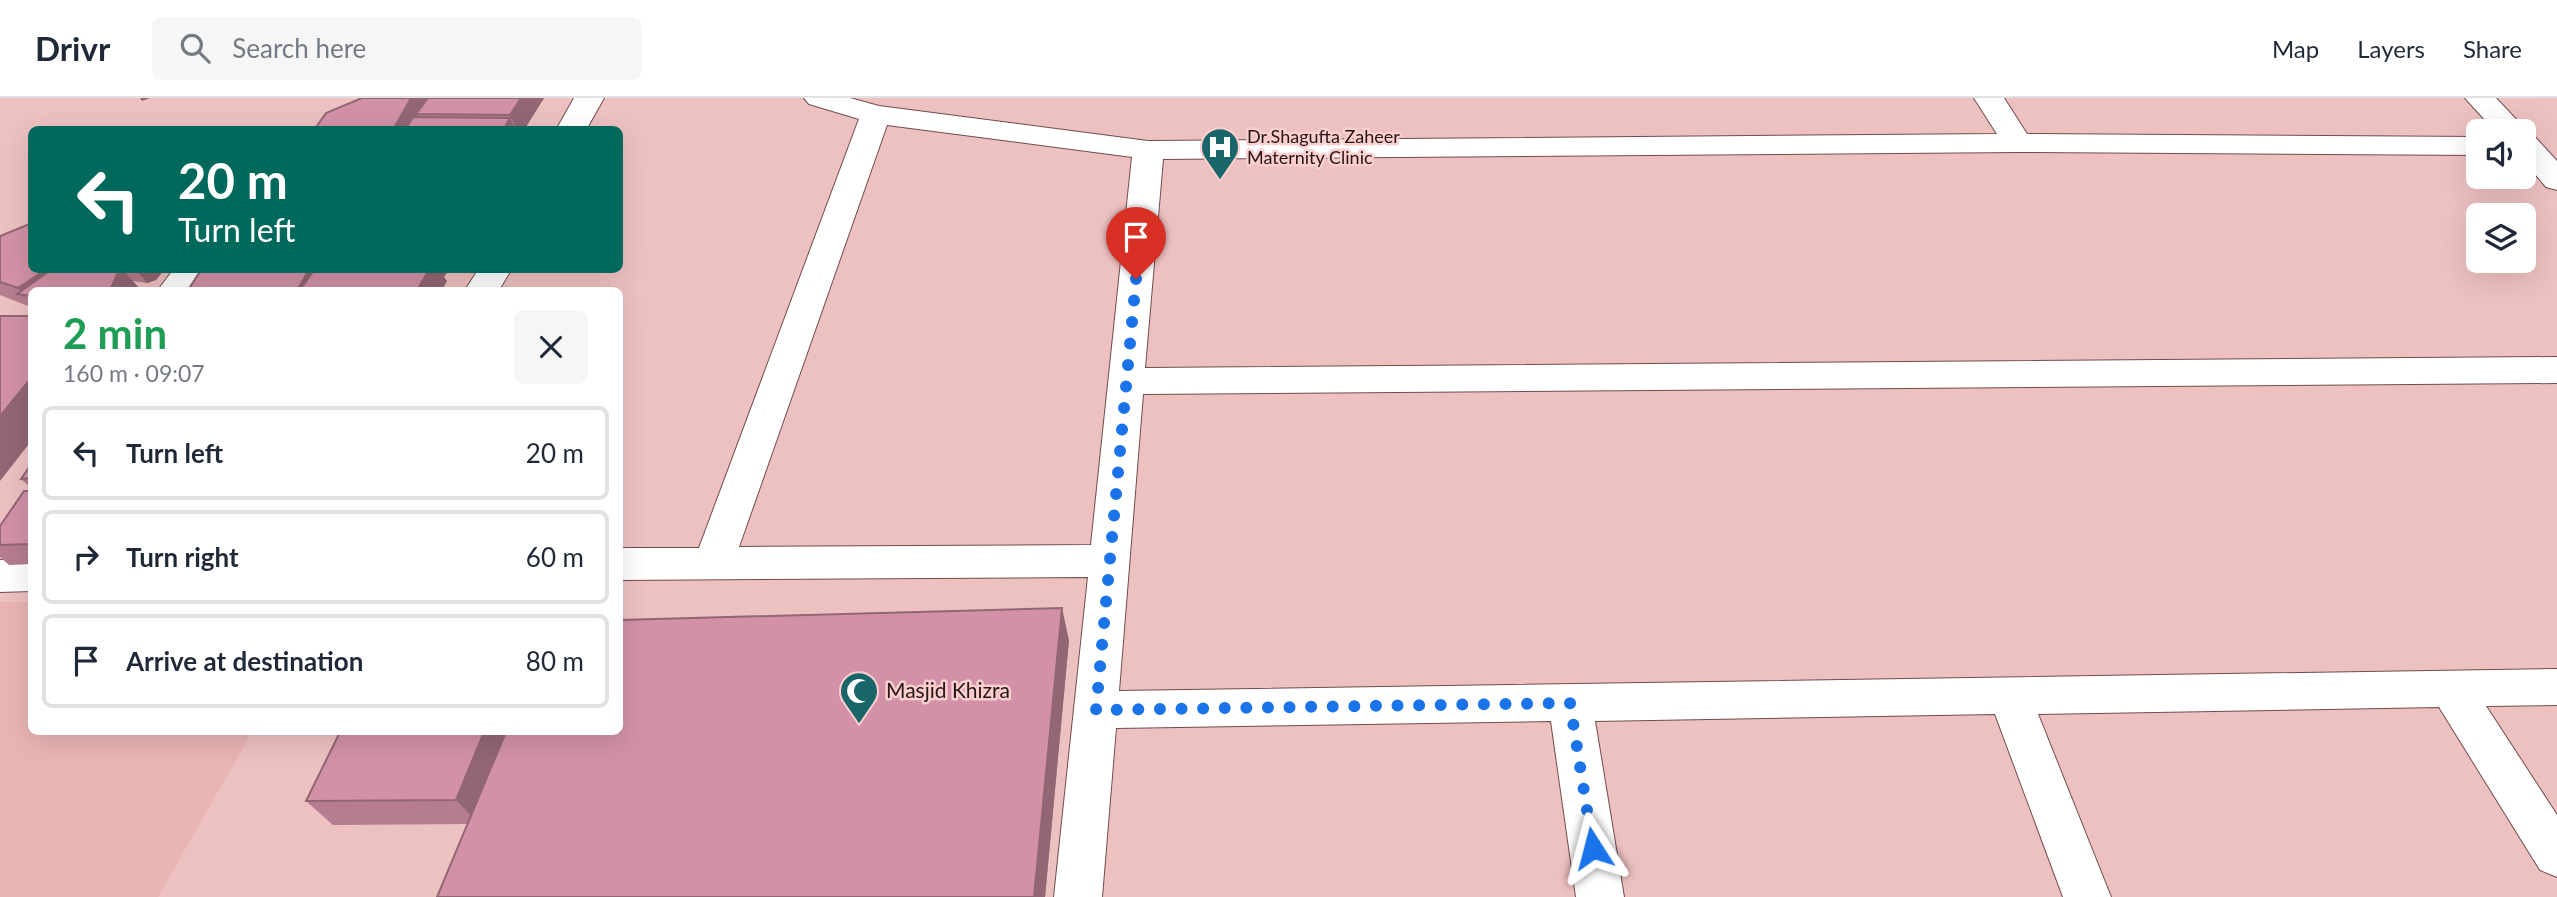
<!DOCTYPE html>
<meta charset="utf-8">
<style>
body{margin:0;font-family:Lato,sans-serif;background:#f6f6f7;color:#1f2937;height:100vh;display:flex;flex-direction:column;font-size:26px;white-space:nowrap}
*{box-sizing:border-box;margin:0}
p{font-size:23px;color:#747a83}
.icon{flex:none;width:38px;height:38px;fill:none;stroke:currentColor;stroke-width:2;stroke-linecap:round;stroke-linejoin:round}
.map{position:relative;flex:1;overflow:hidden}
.details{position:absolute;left:28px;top:189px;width:595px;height:448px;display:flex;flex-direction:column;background:#fff;border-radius:10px;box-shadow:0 7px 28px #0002}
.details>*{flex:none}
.guide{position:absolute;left:28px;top:28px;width:595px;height:147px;border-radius:10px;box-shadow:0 7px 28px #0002;background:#00695c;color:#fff;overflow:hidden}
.fabs{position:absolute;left:2466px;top:21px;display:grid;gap:14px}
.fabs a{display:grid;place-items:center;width:70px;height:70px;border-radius:10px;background:#fff;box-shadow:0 7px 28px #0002;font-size:35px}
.pin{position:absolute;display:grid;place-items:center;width:60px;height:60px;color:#fff;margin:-72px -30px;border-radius:50% 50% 50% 0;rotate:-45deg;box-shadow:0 0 7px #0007}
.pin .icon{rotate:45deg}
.me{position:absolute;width:77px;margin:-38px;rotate:351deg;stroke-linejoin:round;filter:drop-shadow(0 0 5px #0008)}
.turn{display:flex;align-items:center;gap:24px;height:147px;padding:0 35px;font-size:32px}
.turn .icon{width:91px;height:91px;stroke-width:2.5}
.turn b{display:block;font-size:49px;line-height:60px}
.round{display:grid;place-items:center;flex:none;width:74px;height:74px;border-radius:10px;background:#f6f6f7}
.headline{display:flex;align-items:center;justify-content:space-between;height:119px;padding:0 35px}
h1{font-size:42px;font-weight:700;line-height:52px;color:#1e9e55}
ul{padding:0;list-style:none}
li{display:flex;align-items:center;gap:21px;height:94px;margin:0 14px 10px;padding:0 21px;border:4px solid #e0e1e3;border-radius:10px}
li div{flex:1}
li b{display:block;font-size:26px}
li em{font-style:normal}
header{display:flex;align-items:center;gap:42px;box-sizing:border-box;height:98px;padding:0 35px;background:#fff;border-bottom:2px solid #e0e1e3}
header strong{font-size:33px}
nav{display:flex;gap:38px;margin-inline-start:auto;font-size:24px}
.search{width:490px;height:63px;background:#f6f6f7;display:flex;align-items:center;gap:18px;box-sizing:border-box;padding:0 24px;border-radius:10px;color:#747a83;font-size:26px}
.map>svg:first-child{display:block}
</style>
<header>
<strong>Drivr</strong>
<div class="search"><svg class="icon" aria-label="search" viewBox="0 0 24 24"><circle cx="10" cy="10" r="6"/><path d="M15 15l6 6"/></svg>Search here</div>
<nav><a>Map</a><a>Layers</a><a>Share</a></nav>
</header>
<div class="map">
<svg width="2557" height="799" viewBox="0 0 2557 799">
<rect width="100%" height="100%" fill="#eec1c1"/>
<path fill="#e9b4b4" d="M 0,504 L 31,504 L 32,634 L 252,634 L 158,799 L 0,799 Z"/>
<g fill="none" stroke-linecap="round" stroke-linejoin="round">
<defs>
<path id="minor" d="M 574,0 L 604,0 L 586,32 L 556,32 Z
M 804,0 L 850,0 L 879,8 L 1148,43 L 1997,36 L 1974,0 L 2004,0 L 2027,36 L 2478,39 L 2478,57 L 2018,54 L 1163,61 L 1145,270 L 2557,259 L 2557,285 L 1143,296 L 1119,593 L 2557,571 L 2557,607 L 2486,608 L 2557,717 L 2557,779 L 2540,772 L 2439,609 L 2038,616 L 2111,799 L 2063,799 L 1995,616 L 1595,623 L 1624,799 L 1576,799 L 1551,623 L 1116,630 L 1102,799 L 1054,799 L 1088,479 L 620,482 L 620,450 L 699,450 L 859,21 L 809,6 ZM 887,27 L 1132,59 L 1091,447 L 739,449 Z
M 2465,0 L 2496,0 L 2527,33 L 2525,36 L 2535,39 L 2557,63 L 2557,92 L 2546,89 L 2524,63 L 2524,33 L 2495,33 Z
M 173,172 L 207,172 L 192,192 L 158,192 Z
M 478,172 L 511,172 L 499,192 L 465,192 Z
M 32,461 L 32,493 L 0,494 L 0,462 Z"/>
</defs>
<use href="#minor" stroke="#724c4c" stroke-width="2"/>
<use href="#minor" fill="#fff" fill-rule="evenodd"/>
</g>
<path fill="#b57d8f" d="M 544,0 L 524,32 L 314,32 L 326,15 Z
M 0,138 L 32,172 L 164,172 L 156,182 L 147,185 L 133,183 L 138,189 L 32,192 L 32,212 L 28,208 L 0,197 Z
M 32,365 L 32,391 L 21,381 Z
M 32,393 L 32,466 L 9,467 L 0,459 L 0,447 Z
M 1069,542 L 1045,799 L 437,799 L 468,726 L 333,727 L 306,703 Z"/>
<path fill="#936674" d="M 140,0 L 150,0 L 142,3 Z
M 411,0 L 433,0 L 416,16 L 420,24 L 416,32 L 393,32 Z
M 521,0 L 544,0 L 524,32 L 517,32 L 510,17 Z
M 510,20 L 516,32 L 503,32 Z
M 45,172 L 70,172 L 24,197 L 18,190 Z
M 119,172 L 123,172 L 138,189 L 136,192 L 103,192 Z
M 136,172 L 164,172 L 156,182 L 147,185 Z
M 309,172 L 323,172 L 323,192 L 297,192 Z
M 429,172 L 449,172 L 444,179 L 447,183 L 442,192 L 417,192 Z
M 32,279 L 32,342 L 0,383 L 0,318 Z
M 1062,510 L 1069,542 L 1045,799 L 1034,799 Z
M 484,634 L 515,634 L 479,726 L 456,702 Z"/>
<path fill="#d291a6" stroke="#936674" stroke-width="2" d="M 362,0 L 411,0 L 393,32 L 314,32 L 326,15 Z
M 428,0 L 521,0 L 510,17 L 416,16 Z
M 413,19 L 510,20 L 503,32 L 405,32 Z
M 32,125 L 32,172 L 45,172 L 18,190 L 0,184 L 0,138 Z
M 51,172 L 119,172 L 111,190 L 103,192 L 32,192 L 32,198 L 17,196 Z
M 201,172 L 309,172 L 297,192 L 188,192 Z
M 314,172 L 429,172 L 417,192 L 300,192 Z
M 0,218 L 32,218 L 32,279 L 0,318 Z
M 32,365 L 32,380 L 21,381 Z
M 24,393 L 32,393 L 32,446 L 0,447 L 0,428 Z
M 1062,510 L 1034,799 L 437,799 L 506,634 L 620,634 L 620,522 Z
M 340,634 L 484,634 L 456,702 L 306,703 Z"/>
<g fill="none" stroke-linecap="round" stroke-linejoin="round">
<path stroke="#1a73e8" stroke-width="12" stroke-dasharray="0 21.6" d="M 1136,181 L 1096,612 L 1570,605 L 1593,750"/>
</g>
<defs>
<symbol id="hospital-pin" viewBox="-11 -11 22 30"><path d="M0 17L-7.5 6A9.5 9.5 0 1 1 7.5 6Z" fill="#186669" stroke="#fccece"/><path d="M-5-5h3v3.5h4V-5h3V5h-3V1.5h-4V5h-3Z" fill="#fff"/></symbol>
<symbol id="mosque-pin" viewBox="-11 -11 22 30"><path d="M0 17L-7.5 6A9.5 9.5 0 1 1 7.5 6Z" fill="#186669" stroke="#fccece"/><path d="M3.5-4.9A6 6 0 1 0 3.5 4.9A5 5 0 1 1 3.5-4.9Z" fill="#fff"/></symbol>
</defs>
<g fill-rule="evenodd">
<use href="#hospital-pin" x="1198" y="27" width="44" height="60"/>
<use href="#mosque-pin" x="837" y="571" width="44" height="60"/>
</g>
<g text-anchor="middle" stroke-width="5" stroke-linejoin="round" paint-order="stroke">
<g font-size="18" fill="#261617" stroke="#fccece" text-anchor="start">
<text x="1247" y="45">Dr.Shagufta Zaheer<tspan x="1247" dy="21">Maternity Clinic</tspan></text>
</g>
<g font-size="21" fill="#261617" stroke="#fccece" text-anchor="start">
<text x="886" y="600">Masjid Khizra</text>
</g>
</g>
</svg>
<div class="fabs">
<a><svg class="icon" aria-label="sound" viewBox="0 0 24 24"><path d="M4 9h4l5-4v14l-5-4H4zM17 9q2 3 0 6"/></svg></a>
<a><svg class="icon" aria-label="layers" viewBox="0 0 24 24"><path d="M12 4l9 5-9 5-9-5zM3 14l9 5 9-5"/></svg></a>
</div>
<div class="pin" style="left:1136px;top:181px;background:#d93025"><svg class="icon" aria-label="arrive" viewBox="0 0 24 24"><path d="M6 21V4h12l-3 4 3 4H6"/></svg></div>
<svg class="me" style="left:1593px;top:750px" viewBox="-20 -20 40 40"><path d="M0-17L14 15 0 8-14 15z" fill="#1a73e8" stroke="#fff" stroke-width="4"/></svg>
<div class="guide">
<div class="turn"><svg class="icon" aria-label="left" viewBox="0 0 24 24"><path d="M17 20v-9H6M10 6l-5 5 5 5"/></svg><div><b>20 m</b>Turn left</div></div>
</div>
<section class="details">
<div class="headline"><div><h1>2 min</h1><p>160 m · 09:07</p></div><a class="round"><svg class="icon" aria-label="close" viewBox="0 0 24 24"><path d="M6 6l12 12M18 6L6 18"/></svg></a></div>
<ul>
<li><svg class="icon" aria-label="left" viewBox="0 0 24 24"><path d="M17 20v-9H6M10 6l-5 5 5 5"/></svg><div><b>Turn left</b></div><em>20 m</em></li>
<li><svg class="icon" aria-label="right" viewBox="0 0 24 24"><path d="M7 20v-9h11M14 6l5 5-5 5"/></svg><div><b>Turn right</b></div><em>60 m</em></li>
<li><svg class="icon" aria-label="arrive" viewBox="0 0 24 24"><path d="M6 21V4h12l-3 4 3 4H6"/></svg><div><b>Arrive at destination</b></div><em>80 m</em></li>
</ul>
</section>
</div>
